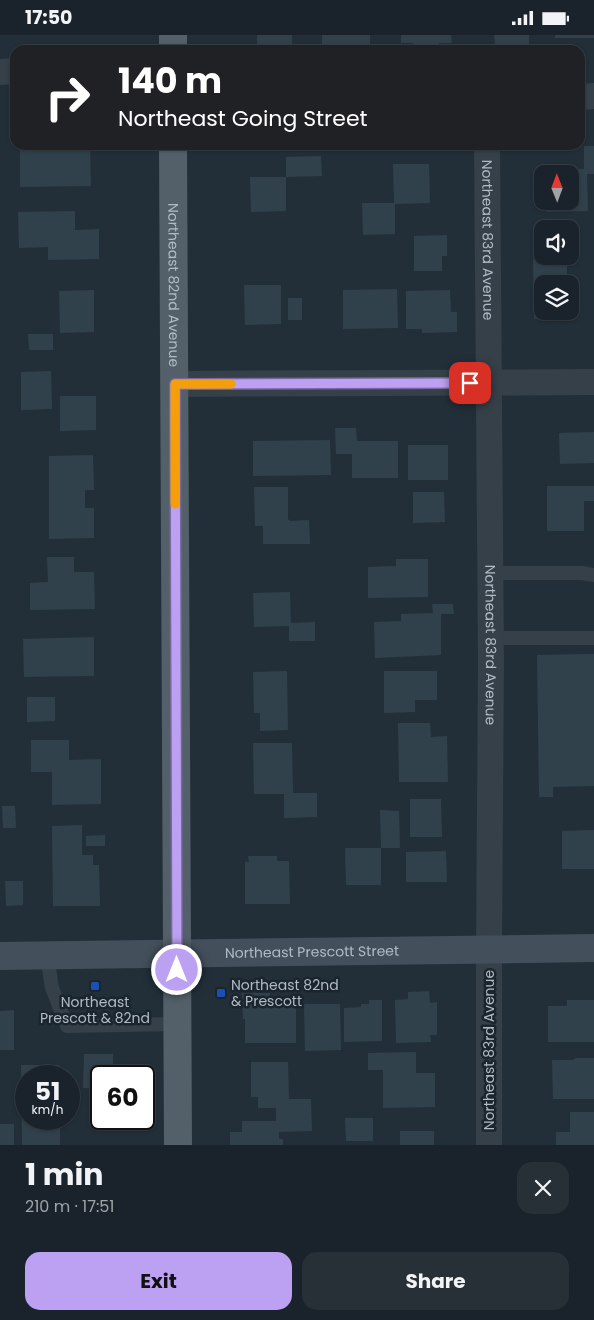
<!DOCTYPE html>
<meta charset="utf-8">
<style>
body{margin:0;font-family:Poppins,sans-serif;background:#272f37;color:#f1f3f6;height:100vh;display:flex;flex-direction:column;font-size:19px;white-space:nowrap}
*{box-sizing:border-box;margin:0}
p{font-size:16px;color:#9fa4a9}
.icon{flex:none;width:28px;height:28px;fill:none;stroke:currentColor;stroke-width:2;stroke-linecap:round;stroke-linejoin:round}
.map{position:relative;height:1110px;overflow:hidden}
.panel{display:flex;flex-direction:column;background:#1a232b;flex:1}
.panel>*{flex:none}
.top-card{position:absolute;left:10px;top:10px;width:575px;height:105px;border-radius:15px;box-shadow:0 1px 4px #0004,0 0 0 1px #384047;background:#202124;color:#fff;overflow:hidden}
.needle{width:32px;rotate:359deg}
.buttons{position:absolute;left:534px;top:130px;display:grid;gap:10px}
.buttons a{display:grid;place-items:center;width:45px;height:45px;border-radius:10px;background:#1a232b;box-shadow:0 1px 4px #0004,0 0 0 1px #384047;font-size:25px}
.speed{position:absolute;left:15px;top:1030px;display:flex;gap:10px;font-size:25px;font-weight:700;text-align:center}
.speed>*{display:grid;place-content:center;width:65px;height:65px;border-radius:50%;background:#1a232b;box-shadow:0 1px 4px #0004,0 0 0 1px #384047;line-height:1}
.speed small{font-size:12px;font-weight:400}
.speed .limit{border:2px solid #111;border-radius:8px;background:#fff;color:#111}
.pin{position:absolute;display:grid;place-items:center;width:42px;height:42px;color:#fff;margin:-21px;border-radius:10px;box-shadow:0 2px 8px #0006}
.me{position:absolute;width:55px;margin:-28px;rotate:0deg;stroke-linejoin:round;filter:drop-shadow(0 0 4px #0008)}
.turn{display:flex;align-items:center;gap:18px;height:105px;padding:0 25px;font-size:22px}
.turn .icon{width:65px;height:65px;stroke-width:2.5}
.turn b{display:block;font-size:35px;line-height:42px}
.round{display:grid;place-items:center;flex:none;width:52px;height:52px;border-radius:15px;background:#272f37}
.overview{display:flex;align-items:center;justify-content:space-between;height:85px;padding:0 25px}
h1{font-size:30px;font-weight:700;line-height:38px}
.cta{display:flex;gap:10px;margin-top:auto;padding:10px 25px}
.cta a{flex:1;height:58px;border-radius:15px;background:#bca0f2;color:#111;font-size:20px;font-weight:700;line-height:58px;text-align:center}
.cta a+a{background:#272f37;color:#f1f3f6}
.status{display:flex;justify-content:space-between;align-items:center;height:35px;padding:0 25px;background:#1a232b;direction:ltr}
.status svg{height:14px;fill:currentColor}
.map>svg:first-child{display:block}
</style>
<div class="status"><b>17:50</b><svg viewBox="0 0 49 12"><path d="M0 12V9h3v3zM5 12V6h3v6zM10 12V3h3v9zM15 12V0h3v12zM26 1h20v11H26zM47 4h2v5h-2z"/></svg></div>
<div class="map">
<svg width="594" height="1110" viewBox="0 0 594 1110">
<rect width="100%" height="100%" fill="#222f39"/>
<path fill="#31414c" d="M 257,0 L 292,0 L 292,10 L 257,10 Z
M 322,0 L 370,0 L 370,15 L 322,15 Z
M 401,0 L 451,0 L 452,8 L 439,8 L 439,15 L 413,15 L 413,8 L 401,8 Z
M 494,0 L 529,0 L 529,9 L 495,9 Z
M 555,0 L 594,0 L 594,3 L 555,3 Z
M 20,110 L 90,110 L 91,151 L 20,152 Z
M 584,111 L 594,111 L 594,139 L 587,139 L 588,176 L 546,177 L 545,166 L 570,166 L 570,139 L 545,139 L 545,135 L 584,134 Z
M 321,121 L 322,141 L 286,142 L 286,122 Z
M 393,129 L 429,129 L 430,168 L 395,169 L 395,199 L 363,200 L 362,168 L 394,168 Z
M 250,142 L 286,142 L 286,176 L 251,177 Z
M 75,176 L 75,195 L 99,194 L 99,224 L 48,225 L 48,212 L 19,213 L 18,177 Z
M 447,200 L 447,221 L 442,221 L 442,236 L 414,236 L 414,201 Z
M 567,223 L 567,249 L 542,249 L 542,276 L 568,276 L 568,283 L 534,284 L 533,224 Z
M 244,250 L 281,250 L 281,289 L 245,290 Z
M 397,254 L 398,293 L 343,294 L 343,255 Z
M 94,255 L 94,297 L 60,298 L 59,256 Z
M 450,255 L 451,277 L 457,277 L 457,297 L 422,298 L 422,294 L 406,294 L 406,256 Z
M 288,263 L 302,263 L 302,285 L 288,285 Z
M 28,299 L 53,299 L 53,315 L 29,315 Z
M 51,336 L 52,374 L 21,375 L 21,337 Z
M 60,361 L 96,361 L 96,395 L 60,396 Z
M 335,393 L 356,393 L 357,406 L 398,406 L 398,443 L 352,443 L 352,419 L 336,419 Z
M 594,397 L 594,428 L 560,429 L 559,398 Z
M 330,405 L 331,440 L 253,441 L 253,406 Z
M 408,410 L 448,410 L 448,445 L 408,445 Z
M 93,420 L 94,455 L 85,455 L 85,473 L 94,473 L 94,503 L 49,504 L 49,421 Z
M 547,451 L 594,451 L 594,466 L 584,466 L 584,496 L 547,496 Z
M 254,452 L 288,452 L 288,484 L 290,486 L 309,485 L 310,509 L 263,509 L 263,491 L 255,491 Z
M 413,457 L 444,457 L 445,487 L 413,488 Z
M 47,522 L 74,522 L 74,537 L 94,537 L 95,574 L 30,575 L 30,548 L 48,547 Z
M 396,524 L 428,524 L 428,562 L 368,563 L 368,532 L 396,531 Z
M 290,557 L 291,588 L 315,587 L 315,606 L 289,606 L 289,591 L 254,592 L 253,558 Z
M 432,569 L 453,569 L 454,579 L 441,579 L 441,620 L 375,623 L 374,587 L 401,586 L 401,579 L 433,578 Z
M 94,602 L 94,641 L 24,642 L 23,604 Z
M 594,619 L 594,751 L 553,752 L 553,762 L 539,762 L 537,620 Z
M 287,636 L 288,695 L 260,696 L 260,678 L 254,678 L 253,637 Z
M 384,636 L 437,636 L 437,665 L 415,665 L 415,677 L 384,678 Z
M 27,662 L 55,662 L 55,686 L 27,687 Z
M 398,688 L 430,688 L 431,702 L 447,701 L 448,747 L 399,747 Z
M 31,705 L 69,705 L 69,725 L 101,724 L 101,769 L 52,770 L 52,737 L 31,737 Z
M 253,708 L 292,708 L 293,758 L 317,758 L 317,782 L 284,783 L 284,759 L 254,759 Z
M 410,764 L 441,764 L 442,802 L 410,802 Z
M 2,771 L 15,771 L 16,793 L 3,793 Z
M 380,775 L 399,776 L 400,813 L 381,813 L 381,850 L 346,850 L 345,813 L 381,813 Z
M 82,790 L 82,820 L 93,820 L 93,830 L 99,830 L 100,871 L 53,871 L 52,791 Z
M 594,795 L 594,834 L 562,834 L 562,796 Z
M 105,800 L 105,811 L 86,811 L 86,801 Z
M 446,816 L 447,847 L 406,847 L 406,817 Z
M 248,821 L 277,821 L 277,826 L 289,826 L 290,869 L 245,869 L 245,827 L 249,827 Z
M 5,846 L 23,846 L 23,870 L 6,871 Z
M 429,956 L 430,968 L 437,967 L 437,1000 L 430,1000 L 431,1007 L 396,1008 L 395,965 L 408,964 L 408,957 Z
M 242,958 L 270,958 L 269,970 L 296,970 L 296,1008 L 245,1008 L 245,984 L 243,984 Z
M 369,965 L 382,965 L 382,1006 L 344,1007 L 344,973 L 361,972 L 361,969 L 369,969 Z
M 567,965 L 594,965 L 594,1007 L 548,1007 L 548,971 L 567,971 Z
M 304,969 L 340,969 L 341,1015 L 305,1016 Z
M 14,975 L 14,1015 L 0,1015 L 0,976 Z
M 416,1017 L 416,1038 L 435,1038 L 435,1072 L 383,1073 L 383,1035 L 368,1035 L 368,1018 Z
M 84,1019 L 113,1019 L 113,1041 L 101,1041 L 101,1054 L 83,1053 Z
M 576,1023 L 594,1023 L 594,1064 L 553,1064 L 552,1025 L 573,1025 Z
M 251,1027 L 288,1027 L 289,1064 L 311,1064 L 312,1096 L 279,1097 L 279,1104 L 283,1104 L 283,1110 L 230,1110 L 230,1097 L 242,1097 L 242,1086 L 276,1086 L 276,1073 L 258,1073 L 258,1062 L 251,1062 Z
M 21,1030 L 59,1030 L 59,1041 L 26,1041 L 26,1084 L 60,1084 L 60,1110 L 22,1110 Z
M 570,1077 L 594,1077 L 594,1110 L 556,1110 L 556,1097 L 570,1097 Z
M 345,1083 L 373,1083 L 373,1106 L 346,1106 Z
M 0,1089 L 14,1089 L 14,1110 L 0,1110 Z
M 400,1096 L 434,1096 L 434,1110 L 400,1110 Z"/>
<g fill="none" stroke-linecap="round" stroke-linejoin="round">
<path stroke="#354049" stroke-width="14" d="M 491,538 L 582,538 L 594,540
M 491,603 L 594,603
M 47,920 L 52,953 L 67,991 L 178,989"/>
<g stroke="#354049" stroke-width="26">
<path d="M 0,37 L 15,36"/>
<path d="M 580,62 L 594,61"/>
<path id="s1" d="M 487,110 L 491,627 L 489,914 L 489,1110"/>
<path d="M 175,349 L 594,347"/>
</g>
<path stroke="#43505c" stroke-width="28" id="s2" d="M 0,921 L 594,913"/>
<g stroke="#536069" stroke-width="28">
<path d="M 173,0 L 173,15"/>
<path id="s3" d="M 173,110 L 178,1110"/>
</g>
</g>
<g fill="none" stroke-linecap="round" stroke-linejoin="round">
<defs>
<path id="route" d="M 177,935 L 175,349 L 470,348"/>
</defs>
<use href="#route" stroke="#7a689d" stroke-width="12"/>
<use href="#route" stroke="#bca0f2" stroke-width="9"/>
<path stroke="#f59e0b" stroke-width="9" d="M 175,469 L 175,349 L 231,349"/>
</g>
<g fill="#1a4fb4" stroke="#1b252e" stroke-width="2">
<rect x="90" y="946" width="10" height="10" rx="2.5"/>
<rect x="216" y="953" width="10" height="10" rx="2.5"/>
</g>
<g text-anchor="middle" stroke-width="5" stroke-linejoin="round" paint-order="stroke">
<g font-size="14" fill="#b0bbc5" stroke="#1b252e">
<text dy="5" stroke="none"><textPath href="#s1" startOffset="95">Northeast 83rd Avenue</textPath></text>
<text dy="5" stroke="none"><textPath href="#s3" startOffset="140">Northeast 82nd Avenue</textPath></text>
<text dy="5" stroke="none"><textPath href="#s1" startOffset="500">Northeast 83rd Avenue</textPath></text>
<text dy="5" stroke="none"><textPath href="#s2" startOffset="312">Northeast Prescott Street</textPath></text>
<text transform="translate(489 1015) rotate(-90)" y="5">Northeast 83rd Avenue</text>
</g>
<g font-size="14" fill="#b0bbc5" stroke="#1b252e" text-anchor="start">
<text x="231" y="955">Northeast 82nd<tspan x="231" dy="16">&amp; Prescott</tspan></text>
<text x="95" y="972" text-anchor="middle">Northeast<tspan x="95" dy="16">Prescott &amp; 82nd</tspan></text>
</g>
</g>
</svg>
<div class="buttons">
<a><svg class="needle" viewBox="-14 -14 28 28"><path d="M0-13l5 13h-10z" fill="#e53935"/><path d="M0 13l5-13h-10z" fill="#9fa4a9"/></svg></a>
<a><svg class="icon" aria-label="sound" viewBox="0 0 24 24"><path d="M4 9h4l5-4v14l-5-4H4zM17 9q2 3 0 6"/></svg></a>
<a><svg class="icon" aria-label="layers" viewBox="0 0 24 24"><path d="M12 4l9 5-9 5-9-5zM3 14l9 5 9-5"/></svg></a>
</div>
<div class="speed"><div>51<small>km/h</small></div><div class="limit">60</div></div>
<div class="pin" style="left:470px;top:348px;background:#d93025"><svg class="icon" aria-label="arrive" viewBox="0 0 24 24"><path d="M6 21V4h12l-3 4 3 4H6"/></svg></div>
<svg class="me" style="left:177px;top:935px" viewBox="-20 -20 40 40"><circle r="17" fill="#bca0f2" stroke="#fff" stroke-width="3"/><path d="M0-11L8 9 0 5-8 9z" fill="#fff"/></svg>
<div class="top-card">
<div class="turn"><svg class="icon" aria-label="right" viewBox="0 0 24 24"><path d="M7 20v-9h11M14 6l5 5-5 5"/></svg><div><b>140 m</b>Northeast Going Street</div></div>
</div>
</div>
<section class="panel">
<div class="overview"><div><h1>1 min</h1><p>210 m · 17:51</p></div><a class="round"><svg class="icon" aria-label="close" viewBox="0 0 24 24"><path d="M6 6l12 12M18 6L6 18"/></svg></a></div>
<div class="cta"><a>Exit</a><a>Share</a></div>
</section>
